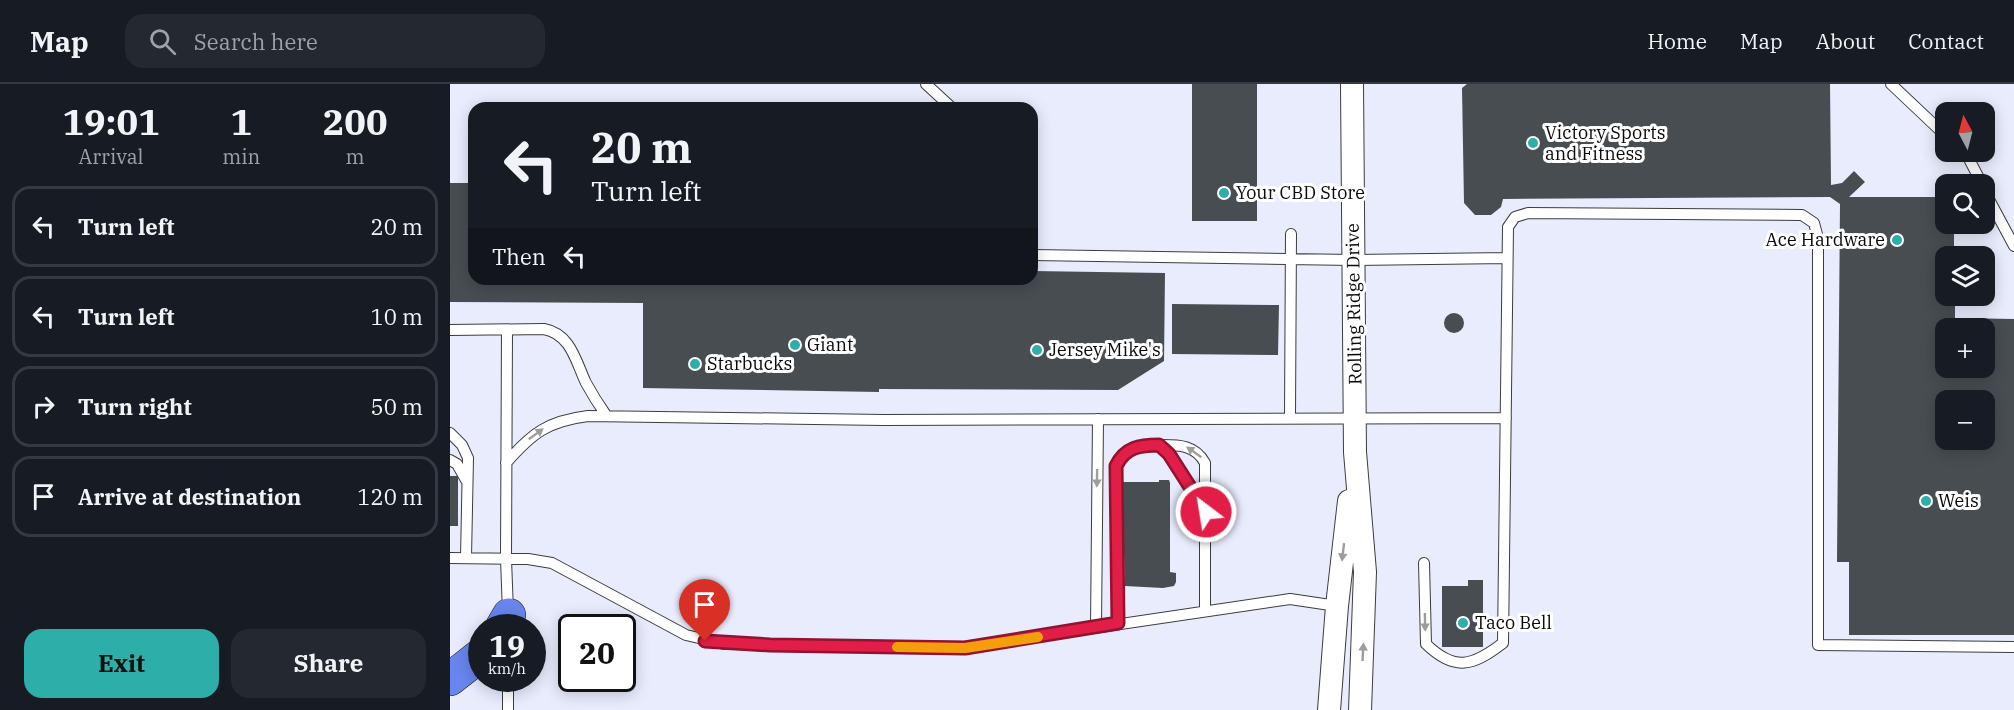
<!DOCTYPE html>
<meta charset="utf-8">
<style>
body{margin:0;font-family:"IBM Plex Serif",serif;background:#242831;color:#f1f3f6;height:100vh;display:flex;flex-direction:column;font-size:22px;white-space:nowrap}
*{box-sizing:border-box;margin:0}
p{font-size:20px;color:#9ea1a6}
.icon{flex:none;width:33px;height:33px;fill:none;stroke:currentColor;stroke-width:2;stroke-linecap:round;stroke-linejoin:round}
.map{position:relative;flex:1;overflow:hidden}
.side{display:flex;flex-direction:column;background:#171b24;width:450px}
.side>*{flex:none}
.guide{position:absolute;left:18px;top:18px;width:570px;height:183px;border-radius:18px;box-shadow:0 3px 15px #0003;background:#171b24;color:#f1f3f6;overflow:hidden}
.needle{width:39px;rotate:353deg}
.tools{position:absolute;left:1485px;top:18px;display:grid;gap:12px}
.tools a{display:grid;place-items:center;width:60px;height:60px;border-radius:12px;background:#171b24;box-shadow:0 3px 15px #0003;font-size:30px}
.speed{position:absolute;left:18px;top:530px;display:flex;gap:12px;font-size:30px;font-weight:700;text-align:center}
.speed>*{display:grid;place-content:center;width:78px;height:78px;border-radius:50%;background:#171b24;box-shadow:0 3px 15px #0003;line-height:1}
.speed small{font-size:15px;font-weight:400}
.speed .limit{border:3px solid #111;border-radius:9px;background:#fff;color:#111}
.pin{position:absolute;display:grid;place-items:center;width:51px;height:51px;color:#fff;margin:-62px -26px;border-radius:50% 50% 50% 0;rotate:-45deg;box-shadow:0 0 6px #0007}
.pin .icon{rotate:45deg}
.me{position:absolute;width:66px;margin:-33px;rotate:329deg;stroke-linejoin:round;filter:drop-shadow(0 0 4px #0008)}
.turn{display:flex;align-items:center;gap:21px;height:126px;padding:0 24px;font-size:27px}
.turn .icon{width:78px;height:78px;stroke-width:2.5}
.turn b{display:block;font-size:42px;line-height:51px}
.then{display:flex;align-items:center;height:57px;padding:0 24px;background:#0003;gap:12px;font-size:22px}
.eta{display:flex;justify-content:space-evenly;align-items:center;height:102px;text-align:center}
.eta b{font-size:36px;font-weight:700;line-height:42px}
.primary-button{display:flex;gap:12px;margin-top:auto;padding:12px 24px}
.primary-button a{flex:1;height:69px;border-radius:18px;background:#2eaea9;color:#111;font-size:24px;font-weight:700;line-height:69px;text-align:center}
.primary-button a+a{background:#242831;color:#f1f3f6}
ul{padding:0;list-style:none}
li{display:flex;align-items:center;gap:18px;height:81px;margin:0 12px 9px;padding:0 12px;border:3px solid #363941;border-radius:18px}
li div{flex:1}
li b{display:block;font-size:22px}
li em{font-style:normal}
header{display:flex;align-items:center;gap:36px;box-sizing:border-box;height:84px;padding:0 30px;background:#171b24;border-bottom:2px solid #363941}
header strong{font-size:28px}
nav{display:flex;gap:33px;margin-inline-start:auto;font-size:21px}
.search{width:420px;height:54px;background:#242831;display:flex;align-items:center;gap:15px;box-sizing:border-box;padding:0 21px;border-radius:18px;color:#9ea1a6;font-size:22px}
main{display:flex;flex:1;min-height:0}
.map>svg:first-child{display:block}
</style>
<header>
<strong>Map</strong>
<div class="search"><svg class="icon" aria-label="search" viewBox="0 0 24 24"><circle cx="10" cy="10" r="6"/><path d="M15 15l6 6"/></svg>Search here</div>
<nav><a>Home</a><a>Map</a><a>About</a><a>Contact</a></nav>
</header>
<main>
<section class="side">
<div class="eta">
<div><b>19:01</b><p>Arrival</p></div>
<div><b>1</b><p>min</p></div>
<div><b>200</b><p>m</p></div>
</div>
<ul>
<li><svg class="icon" aria-label="left" viewBox="0 0 24 24"><path d="M17 20v-9H6M10 6l-5 5 5 5"/></svg><div><b>Turn left</b></div><em>20 m</em></li>
<li><svg class="icon" aria-label="left" viewBox="0 0 24 24"><path d="M17 20v-9H6M10 6l-5 5 5 5"/></svg><div><b>Turn left</b></div><em>10 m</em></li>
<li><svg class="icon" aria-label="right" viewBox="0 0 24 24"><path d="M7 20v-9h11M14 6l5 5-5 5"/></svg><div><b>Turn right</b></div><em>50 m</em></li>
<li><svg class="icon" aria-label="arrive" viewBox="0 0 24 24"><path d="M6 21V4h12l-3 4 3 4H6"/></svg><div><b>Arrive at destination</b></div><em>120 m</em></li>
</ul>
<div class="primary-button"><a>Exit</a><a>Share</a></div>
</section>
<div class="map">
<svg width="1564" height="626" viewBox="0 0 1564 626">
<rect width="100%" height="100%" fill="#e8ecfd"/>
<path fill="#474d51" fill-rule="evenodd" d="M 742,0 L 807,0 L 807,137 L 742,137 Z
M 1017,0 L 1380,0 L 1381,101 L 1392,99 L 1404,87 L 1415,98 L 1399,113 L 1496,113 L 1496,140 L 1504,140 L 1504,172 L 1496,172 L 1496,212 L 1505,212 L 1505,234 L 1564,235 L 1564,551 L 1399,551 L 1399,478 L 1387,478 L 1390,120 L 1380,113 L 1053,115 L 1051,123 L 1041,131 L 1025,131 L 1014,119 L 1012,4 ZM 1496,244 L 1534,244 L 1534,284 L 1496,284 ZM 1496,316 L 1534,316 L 1534,356 L 1496,356 Z
M 0,99 L 24,99 L 24,195 L 582,195 L 582,187 L 715,189 L 714,277 L 668,306 L 429,305 L 429,308 L 193,304 L 193,219 L 0,218 Z
M 722,220 L 829,221 L 828,271 L 722,270 Z
M994 239a10 10 0 1 1 20 0a10 10 0 1 1-20 0Z
M 0,392 L 8,392 L 8,442 L 0,442 Z
M 709,396 L 719,396 L 720,399 L 720,488 L 726,489 L 726,498 L 724,502 L 713,504 L 675,502 L 672,398 L 709,398 Z
M 1018,496 L 1033,496 L 1033,563 L 992,563 L 992,502 L 1018,502 Z"/>
<g fill="none" stroke-linecap="round" stroke-linejoin="round">
<defs>
<path id="lane" d="M 476,0 L 502,24
M 1441,0 L 1496,52
M 1512,68 L 1518,73 L 1532,100
M 1534,106 L 1564,162
M 582,171 L 904,176 L 1057,174
M 0,246 L 94,245 C 121,250 126,278 136,299 C 142,310 149,321 156,331
M 57,246 L 56,475 L 58,528
M 840,333 L 841,150
M 0,349 L 12,361 L 18,374 L 16,474
M 709,361 C 727,361 745,360 755,379 L 755,527
M 0,376 L 7,380 L 16,396
M 56,379 C 82,349 98,337 138,332 L 434,336 L 1056,334
M 0,474 L 78,475 L 102,479 L 236,551 L 274,560 L 515,563 L 840,515 L 887,522
M 974,479 L 976,560 C 1005,588 1023,582 1053,559 L 1058,143 L 1065,133 L 1078,129 L 1352,131 L 1364,139 L 1368,154 L 1368,561 L 1564,563
M 668,539 L 666,382 C 674,363 690,361 709,361 L 719,370 L 756,428
M 646,543 L 648,335
M 58,626 L 58,594"/>
<path id="street" d="M 902,0 L 905,368 L 915,488 L 910,626
M 879,626 L 887,522 L 899,417"/>
<path id="primary" d="M 52,543 L 59,531
M 0,595 L 32,570"/>
</defs>
<use href="#lane" stroke="#3d3d3d" stroke-width="12"/>
<use href="#street" stroke="#3d3d3d" stroke-width="24"/>
<use href="#primary" stroke="#1b1b1b" stroke-width="34"/>
<use href="#lane" stroke="#fff" stroke-width="10"/>
<use href="#street" stroke="#fff" stroke-width="22"/>
<use href="#primary" stroke="#6886ee" stroke-width="33"/>
</g>
<defs><path id="oneway-solid" d="M-6-.8H1V-3.2L6.5 0L1 3.2V.8H-6Z" transform="scale(1.5)"/></defs>
<g fill="#9d9d9d">
<use href="#oneway-solid" transform="translate(86 350) rotate(-36)"/>
<use href="#oneway-solid" transform="translate(744 368) rotate(-145)"/>
<use href="#oneway-solid" transform="translate(647 394) rotate(91)"/>
<use href="#oneway-solid" transform="translate(893 468) rotate(97)"/>
<use href="#oneway-solid" transform="translate(975 538) rotate(89)"/>
<use href="#oneway-solid" transform="translate(913 568) rotate(-87)"/>
</g>
<g fill="none" stroke-linecap="round" stroke-linejoin="round">
<defs>
<path id="route" d="M 255,557 L 320,561 L 515,564 L 668,539 L 666,382 C 675,363 690,361 709,361 L 719,370 L 756,428"/>
</defs>
<use href="#route" stroke="#92132f" stroke-width="15"/>
<use href="#route" stroke="#e11d48" stroke-width="10"/>
<path stroke="#f59e0b" stroke-width="10" d="M 447,563 L 515,564 L 588,553"/>
</g>
<g fill="#2eaea9" stroke="#fff" stroke-width="2">
<circle cx="1083" cy="59" r="6"/>
<circle cx="774" cy="109" r="6"/>
<circle cx="1447" cy="156" r="6"/>
<circle cx="345" cy="261" r="6"/>
<circle cx="587" cy="266" r="6"/>
<circle cx="245" cy="280" r="6"/>
<circle cx="1476" cy="417" r="6"/>
<circle cx="1013" cy="539" r="6"/>
</g>
<g text-anchor="middle" stroke-width="6" stroke-linejoin="round" paint-order="stroke">
<g font-size="18" fill="#0a0a0a" stroke="#fff" text-anchor="start">
<text x="1095" y="55">Victory Sports<tspan x="1095" dy="21">and Fitness</tspan></text>
<text x="786" y="115">Your CBD Store</text>
<text x="1435" y="162" text-anchor="end">Ace Hardware</text>
<text x="357" y="267">Giant</text>
<text x="599" y="272">Jersey Mike's</text>
<text x="257" y="286">Starbucks</text>
<text x="1488" y="423">Weis</text>
<text x="1025" y="545">Taco Bell</text>
</g>
<g font-size="18" fill="#0a0a0a" stroke="#fff">
<text transform="translate(904 220) rotate(-91)" y="6">Rolling Ridge Drive</text>
</g>
</g>
</svg>
<div class="tools">
<a><svg class="needle" viewBox="-14 -14 28 28"><path d="M0-13l5 13h-10z" fill="#e53935"/><path d="M0 13l5-13h-10z" fill="#9ea1a6"/></svg></a>
<a><svg class="icon" aria-label="search" viewBox="0 0 24 24"><circle cx="10" cy="10" r="6"/><path d="M15 15l6 6"/></svg></a>
<a><svg class="icon" aria-label="layers" viewBox="0 0 24 24"><path d="M12 4l9 5-9 5-9-5zM3 14l9 5 9-5"/></svg></a>
<a>+</a>
<a>−</a>
</div>
<div class="speed"><div>19<small>km/h</small></div><div class="limit">20</div></div>
<div class="pin" style="left:255px;top:557px;background:#d93025"><svg class="icon" aria-label="arrive" viewBox="0 0 24 24"><path d="M6 21V4h12l-3 4 3 4H6"/></svg></div>
<svg class="me" style="left:756px;top:428px" viewBox="-20 -20 40 40"><circle r="17" fill="#e11d48" stroke="#fff" stroke-width="3"/><path d="M0-11L8 9 0 5-8 9z" fill="#fff"/></svg>
<div class="guide">
<div class="turn"><svg class="icon" aria-label="left" viewBox="0 0 24 24"><path d="M17 20v-9H6M10 6l-5 5 5 5"/></svg><div><b>20 m</b>Turn left</div></div>
<div class="then">Then<svg class="icon" aria-label="left" viewBox="0 0 24 24"><path d="M17 20v-9H6M10 6l-5 5 5 5"/></svg></div>
</div>
</div>
</main>
